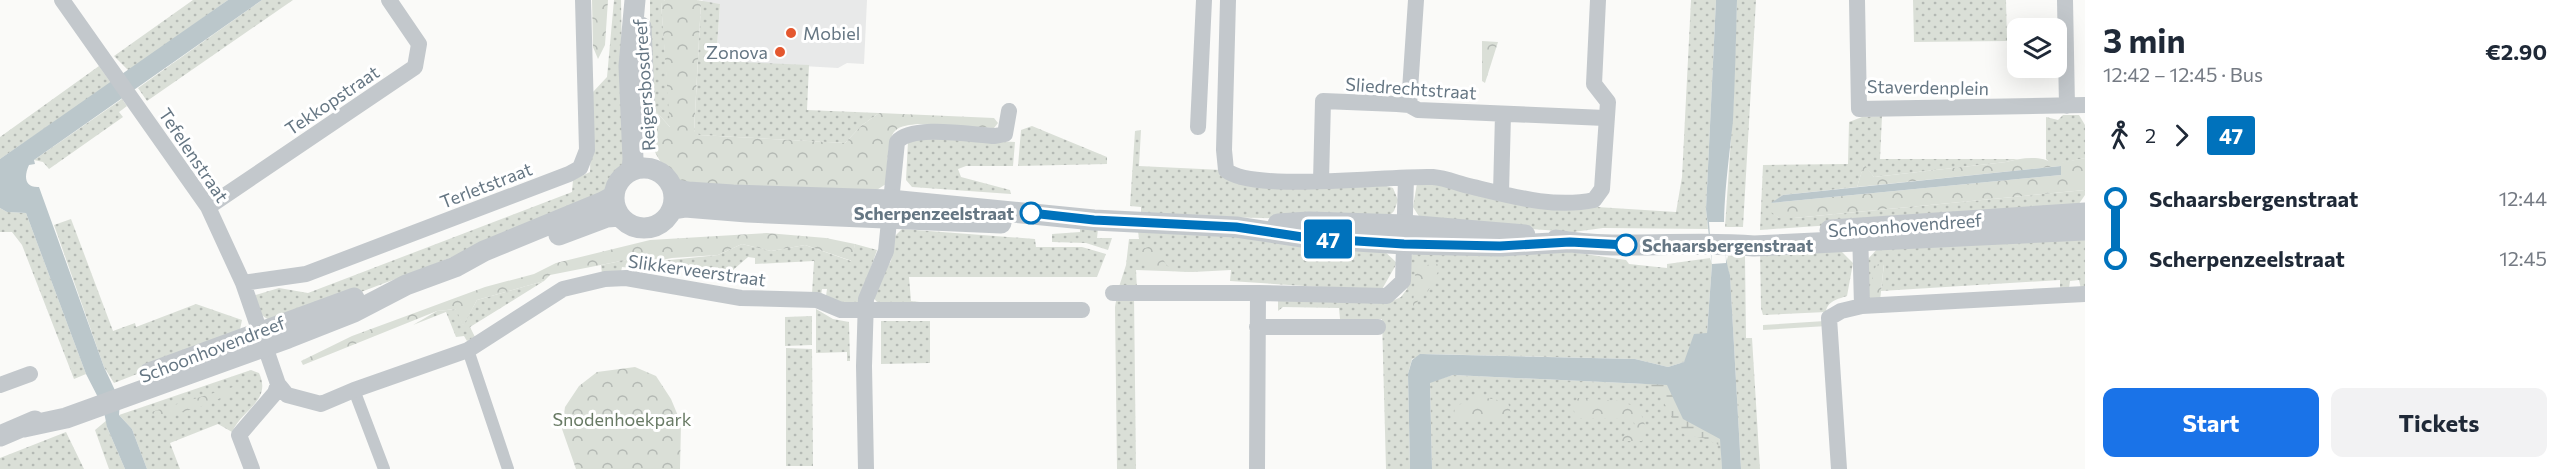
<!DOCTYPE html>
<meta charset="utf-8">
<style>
:root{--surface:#fff;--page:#f2f2f3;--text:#1f2937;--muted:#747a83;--accent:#1a73e8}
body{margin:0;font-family:Commissioner,sans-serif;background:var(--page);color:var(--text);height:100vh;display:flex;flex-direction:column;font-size:22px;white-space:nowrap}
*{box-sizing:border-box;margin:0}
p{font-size:20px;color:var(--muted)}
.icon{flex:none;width:33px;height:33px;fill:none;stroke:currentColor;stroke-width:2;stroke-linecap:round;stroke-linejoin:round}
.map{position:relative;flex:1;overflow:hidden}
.side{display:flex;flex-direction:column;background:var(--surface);width:480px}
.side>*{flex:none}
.badge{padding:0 12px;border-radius:4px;font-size:21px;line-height:39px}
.controls{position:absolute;left:2007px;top:18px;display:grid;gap:12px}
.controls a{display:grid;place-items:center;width:60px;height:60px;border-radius:12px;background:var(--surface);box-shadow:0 6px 24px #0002;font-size:30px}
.map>.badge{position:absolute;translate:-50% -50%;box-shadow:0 0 0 3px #fff}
.legs{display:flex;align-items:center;gap:9px;height:66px;padding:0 18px;font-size:20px}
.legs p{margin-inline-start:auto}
.headline{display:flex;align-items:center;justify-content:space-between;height:102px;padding:0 18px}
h1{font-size:33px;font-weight:700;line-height:45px}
.cta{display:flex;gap:12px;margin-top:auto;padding:12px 18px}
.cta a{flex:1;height:69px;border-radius:12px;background:var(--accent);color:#fff;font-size:24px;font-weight:700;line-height:69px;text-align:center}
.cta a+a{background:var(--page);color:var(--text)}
ul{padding:0 18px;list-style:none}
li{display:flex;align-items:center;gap:21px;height:60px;font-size:22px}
li i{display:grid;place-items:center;width:9px;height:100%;margin:0 8px;background:currentColor}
li i::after{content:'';width:15px;height:15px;margin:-8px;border:4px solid;border-radius:50%;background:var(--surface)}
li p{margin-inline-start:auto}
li:first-child i{background:linear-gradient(#0000 50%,currentColor 0)}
li:last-child i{background:linear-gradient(currentColor 50%,#0000 0)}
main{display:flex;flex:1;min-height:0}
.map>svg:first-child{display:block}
</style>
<main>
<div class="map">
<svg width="2085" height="469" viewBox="0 0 2085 469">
<defs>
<pattern id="grass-dots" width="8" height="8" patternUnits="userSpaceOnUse" patternTransform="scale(1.5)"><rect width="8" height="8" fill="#dadfd7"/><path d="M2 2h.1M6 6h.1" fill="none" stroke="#b4b9b4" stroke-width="1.8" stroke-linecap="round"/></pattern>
<pattern id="forest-crowns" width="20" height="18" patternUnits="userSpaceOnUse" patternTransform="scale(1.5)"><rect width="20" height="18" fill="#dadfd7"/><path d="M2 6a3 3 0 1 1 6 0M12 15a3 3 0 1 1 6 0" fill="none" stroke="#b4b9b4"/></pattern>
<pattern id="wetland-marsh" width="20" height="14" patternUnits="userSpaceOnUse" patternTransform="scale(1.5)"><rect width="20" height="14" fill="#dadfd7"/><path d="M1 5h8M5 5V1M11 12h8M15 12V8" fill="none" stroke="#b4b9b4"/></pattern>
</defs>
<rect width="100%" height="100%" fill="#fafaf8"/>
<path fill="#e8e9e9" d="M703,0H867L864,64L847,63L838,68L716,61L720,4L701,2Z"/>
<path fill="url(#grass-dots)" d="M193,0H228L129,71L114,56Z
M262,0H293L147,101L138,88Z
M614,0H621L622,59L630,162L600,197L425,268L275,324L257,312L252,296L279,288L308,293L572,192L573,180L590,172L592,93L607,77Z
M650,0H665L661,3L671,128L650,105Z
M697,0L720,4L716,61L809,65L807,110L879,113L862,125L845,143L699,135L694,133L701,3Z
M1691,0H1716L1706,209L1708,229L1603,228L1573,232L1422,221L1413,207L1417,183L1436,184L1565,205L1676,212L1682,177Z
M1737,0H1756L1743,227H1725L1733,109Z
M1913,0H2006L2007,41L1914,42Z
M99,66L111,83L0,159V137Z
M122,99L127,106L119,112L123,117L49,169L43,162L34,160Z
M2063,115H2079L2085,125V158L2053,165L2046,159V117L2058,120Z
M1882,116L1880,159H2018L2006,162L1874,177L1864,165L1857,187L1783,195L1772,203L1771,211L1779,218H1794L2085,190V195L2076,208L1760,230L1763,165L1848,164L1849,122L1862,117Z
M1032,126L1107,157V164L1018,166L1021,130Z
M1141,130L1139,166L1222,170L1380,184L1393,188L1398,200L1394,211L1384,221L1141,215V207L1130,206L1135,131Z
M919,137L1015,142L1013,166H966L958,169L961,177L1010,190L1011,194L912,187L906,180L908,141Z
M0,208L7,212L26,213L86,374L74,379L22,245L12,232H0Z
M71,219L113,331L135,323L136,327L196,304L242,320L239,334L114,383L104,367L54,225Z
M902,229L1035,239L1036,247H1082L1106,254L1097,277H909L911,301L920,302V304L877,302L872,296L874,287L891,261L894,237Z
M1080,229H1098L1097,238H1112L1108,250L1086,243L1052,242V234L1080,232Z
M1138,231L1198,233L1380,247L1397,263L1381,291L1230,281L1231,270L1193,272L1136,270L1137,290H1118L1126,265L1129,239H1139Z
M2085,233V289H2081L2079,280L2070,281L2069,288L2060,289V280L1881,291L1884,264L1868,294L1867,260L1880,246Z
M742,244L771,251L805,245L851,261L855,244L877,250L859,302L847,306L826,296L827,289H822L821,296L812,294L814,261L755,264V258L748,257L725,277L635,262L633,275H630L631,268L622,267L621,272L602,274L601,265L631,259L651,262L718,255Z
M1838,248L1853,263L1847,296C1838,299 1827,301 1826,312L1763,315L1761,308L1760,249Z
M1419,249L1564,251L1626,260L1629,264L1667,268V264L1710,258L1712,264L1707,333L1684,362L1668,367L1635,359L1427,354L1412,359L1408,374L1410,469H1386L1382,319H1340L1339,308L1283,307L1278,311V298L1390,302L1401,297L1407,289L1406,260Z
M1728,256H1745L1746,338H1752L1760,469H1741L1730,276L1726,263Z
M544,281L470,327L475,337L467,341L464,336L456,337L446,312L413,325L437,311L457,309L463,325L477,300Z
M1117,295H1134L1136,469H1117L1115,307Z
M816,309L833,319L849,322L850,361H847V352L816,353Z
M812,316V345L785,346V317Z
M881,321H930V363L881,364Z
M786,348L812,349L813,466H786Z
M251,370L259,373C272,401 243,408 232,432L218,424L170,443L180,469H147L132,429L119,415Z
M1453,375L1667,385L1693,424L1721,439L1722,469H1432L1430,382Z
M107,420V427L125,469H109L95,430Z
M66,432L84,469H0V458Z"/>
<path fill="url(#forest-crowns)" d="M592,0H608L605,45L598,59L593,47Z
M665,0H697L701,2L694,132L699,135L845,143L862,125L879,113L994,118L998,123L994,128L918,124C911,125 900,125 895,131C887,138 887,172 886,184L872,193L680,183C649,154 651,145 650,105L670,127L661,2Z
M1482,41L1498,42L1485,83L1482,81Z
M2085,158V190L1794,218H1779L1770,211L1771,203L2061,175L2060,166L1857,187L1864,164L1874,177L2006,162C2021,158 2041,155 2054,164Z
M767,233L826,238L855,244L852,261L805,245L771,251L742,244L718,255L672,258L651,262L631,259L550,275L544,281L477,300L463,326L456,309L437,311L303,365L301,361L352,336L485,287L534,274L556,263L650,240Z
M1155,245L1167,266L1193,272L1156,270L1132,252Z
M1416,262L1426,265L1442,264L1428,291L1413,306Z
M1884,263L1880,301L1872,302L1868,294L1876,265Z
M635,367L656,376L671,399L681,423L680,469H576L562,429L565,407L579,386L597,372Z
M243,384C217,403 181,418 148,413Z
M1476,396L1508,402L1511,414L1499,420L1453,422L1455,407Z
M1578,398L1620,401L1639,408L1646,428L1642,441H1618L1635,426L1633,419L1578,418L1571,406Z"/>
<path fill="url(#wetland-marsh)" d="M1641,382L1682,386L1718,422L1721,446L1703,438L1685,435L1676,426L1658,391Z"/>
<path fill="#dadfd7" d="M1825,321L1827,326L1763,330V325Z"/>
<path fill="#bbc7cb" d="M228,0H262L34,160L35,164L29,165C24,176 24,188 39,187L104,367L120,401L119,415L132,429L147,469H125L107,427L103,407L86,374L26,213L7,212L0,208V159Z
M1716,0H1737C1736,40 1735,80 1733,120C1729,163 1717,235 1730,275L1741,469H1722L1720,439L1683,419L1667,385L1453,375L1430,383L1432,469H1410L1408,374L1412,360L1420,354L1635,359L1668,367L1684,362L1694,334L1707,333L1712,264L1706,209Z
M2061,166V175L1771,203L1783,195Z"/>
<path fill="#fafaf8" d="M1709,222H1725L1726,263L1712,264Z"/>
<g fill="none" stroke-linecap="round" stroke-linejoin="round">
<path stroke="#c3c8cc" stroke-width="12" d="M468,350L508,469
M354,390L384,469"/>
<path stroke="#c3c8cc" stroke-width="16" d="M62,0L208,207L243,283L278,384L287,395L321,404L354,390L468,350L563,289L605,279L626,278L741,298L817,300L841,310H1082
M1228,0L1224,150L1226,170C1252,193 1392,175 1433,177C1445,178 1457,183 1469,186C1508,195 1553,209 1594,200L1602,189L1608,102L1594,84L1598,0
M1857,0L1859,109L2085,105
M2065,0L2067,106
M1409,105L1416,0
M1198,127L1204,0
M1321,181L1323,101L1397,104L1409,105L1418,110L1605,118
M1501,193L1503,114
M208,207L415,67L419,44L389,0
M1860,229L1862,306
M243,283L306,274L569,174L580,168L587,150L583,0
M1113,293H1258
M1257,327H1378
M0,385L30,374
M252,469L239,435L275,393L278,384
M866,469L864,366L866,299L886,251L897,142C912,124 972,135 995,136L1005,134L1009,111
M1257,469L1258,293L1387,296L1403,281L1406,178
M1839,469L1829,318L1841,311L1862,306L2085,294"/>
<path stroke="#c3c8cc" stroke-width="21" d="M641,27L645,118
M614 198a30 30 0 1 1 60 0a30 30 0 1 1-60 0Z
M632,170L633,159L629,66L635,0
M673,189L688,192L733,195L890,200L1094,220L1236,227L1309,238L1404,244L1500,246L1570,242
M672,209L685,207L747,212L1001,223
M1278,224L1309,222L1405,225L1525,235
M1830,230L2085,213
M559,235L607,217L620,216
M1556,240C1622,251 1688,240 1754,246L2085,230
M149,373L354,298
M24,427L66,418L288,338L354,312L406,285L455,267L484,251L603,202L614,196
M0,436L35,421"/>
</g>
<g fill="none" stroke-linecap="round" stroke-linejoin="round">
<g stroke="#fff" stroke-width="14">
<path id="line-1" d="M1031,213L1094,220L1236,227L1309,238L1404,244L1500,246L1570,242L1626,245"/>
</g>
<use href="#line-1" stroke="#0072bc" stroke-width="9"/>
</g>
<g fill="#e4572e" stroke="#fff" stroke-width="2">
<circle cx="791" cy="33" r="6"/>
<circle cx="780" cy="52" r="6"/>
</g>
<g fill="#fff" stroke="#0072bc" stroke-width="3">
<circle cx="1031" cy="213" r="10"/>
<circle cx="1626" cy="245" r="10"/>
</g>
<g text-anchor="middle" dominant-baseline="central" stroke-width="6" stroke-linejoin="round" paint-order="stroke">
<g font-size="18" fill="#657683" stroke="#fff" text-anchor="start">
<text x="803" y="33">Mobiel</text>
<text x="768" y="52" text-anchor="end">Zonova</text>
</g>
<g font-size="18" fill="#657683" stroke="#fff">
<text transform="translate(644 85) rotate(-94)">Reigersbosdreef</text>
<text transform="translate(1928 87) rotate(1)">Staverdenplein</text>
<text transform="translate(1411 88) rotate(4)">Sliedrechtstraat</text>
<text transform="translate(332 100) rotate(-34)">Tekkopstraat</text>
<text transform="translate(194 155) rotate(56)">Tefelenstraat</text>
<text transform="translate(486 185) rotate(-21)">Terletstraat</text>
<text transform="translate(1905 225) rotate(-4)">Schoonhovendreef</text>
<text transform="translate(697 270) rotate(8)">Slikkerveerstraat</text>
<text transform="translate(212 349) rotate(-21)">Schoonhovendreef</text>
</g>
<g font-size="18" font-weight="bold" fill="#657683" stroke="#fff" text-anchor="end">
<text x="1014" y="213">Scherpenzeelstraat</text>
<text x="1642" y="245" text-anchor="start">Schaarsbergenstraat</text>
</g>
<g font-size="18" fill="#687a64" stroke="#fff">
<text x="622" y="419">Snodenhoekpark</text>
</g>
</g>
</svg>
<div class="controls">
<a><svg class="icon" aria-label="layers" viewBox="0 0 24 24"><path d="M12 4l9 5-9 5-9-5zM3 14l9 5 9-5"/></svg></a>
</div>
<b class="badge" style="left:1328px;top:239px;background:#0072bc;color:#fff">47</b>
</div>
<section class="side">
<div class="headline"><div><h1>3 min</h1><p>12:42 – 12:45 · Bus</p></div><b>€2.90</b></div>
<div class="legs"><svg class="icon" aria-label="walk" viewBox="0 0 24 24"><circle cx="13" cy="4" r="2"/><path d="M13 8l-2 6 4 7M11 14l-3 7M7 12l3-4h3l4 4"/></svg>2<svg class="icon" aria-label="forward" viewBox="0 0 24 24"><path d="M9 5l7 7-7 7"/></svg><b class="badge" style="background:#0072bc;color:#fff">47</b></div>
<ul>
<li><i style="color:#0072bc"></i><b>Schaarsbergenstraat</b><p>12:44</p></li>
<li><i style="color:#0072bc"></i><b>Scherpenzeelstraat</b><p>12:45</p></li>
</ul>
<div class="cta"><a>Start</a><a>Tickets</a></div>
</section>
</main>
